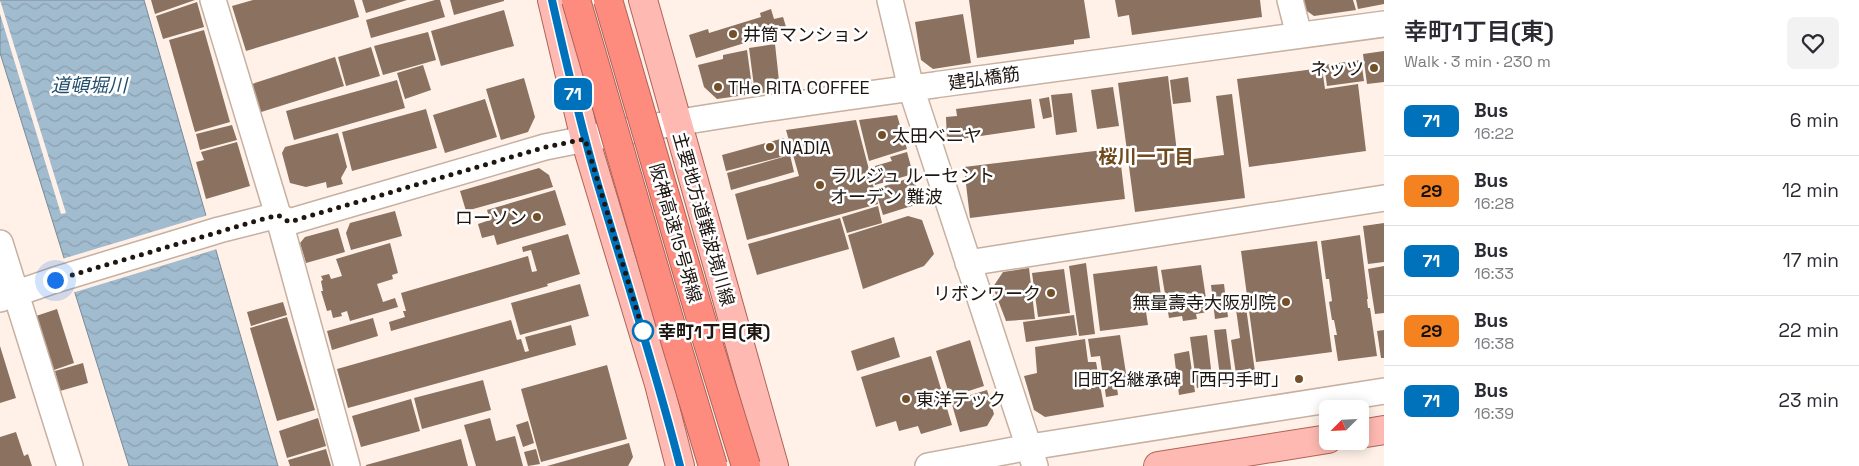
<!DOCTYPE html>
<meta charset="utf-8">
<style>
:root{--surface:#fff;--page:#f2f2f3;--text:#2b2b33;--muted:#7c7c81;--line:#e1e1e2}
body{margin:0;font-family:"Space Grotesk","Noto Sans JP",sans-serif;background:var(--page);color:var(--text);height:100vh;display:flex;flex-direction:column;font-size:19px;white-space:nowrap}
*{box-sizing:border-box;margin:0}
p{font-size:16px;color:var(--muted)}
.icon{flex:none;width:28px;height:28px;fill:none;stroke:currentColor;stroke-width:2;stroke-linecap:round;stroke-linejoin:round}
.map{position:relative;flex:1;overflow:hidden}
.details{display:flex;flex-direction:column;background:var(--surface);width:475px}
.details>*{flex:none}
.badge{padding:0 10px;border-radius:8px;font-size:18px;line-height:32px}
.needle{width:32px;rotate:246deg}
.fabs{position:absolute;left:1319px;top:400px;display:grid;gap:10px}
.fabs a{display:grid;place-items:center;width:50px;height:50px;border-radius:8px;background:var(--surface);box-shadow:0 2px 12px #0003;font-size:25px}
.you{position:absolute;width:25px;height:25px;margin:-12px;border:4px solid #fff;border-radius:50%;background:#1a73e8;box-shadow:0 0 0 8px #1a73e833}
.map>.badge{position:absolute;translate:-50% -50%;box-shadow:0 0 0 2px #fff}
.round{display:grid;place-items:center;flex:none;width:52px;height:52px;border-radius:8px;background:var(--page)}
.overview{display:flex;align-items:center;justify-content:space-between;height:85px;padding:0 20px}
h1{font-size:24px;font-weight:600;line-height:38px}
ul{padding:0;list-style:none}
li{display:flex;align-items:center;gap:15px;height:70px;padding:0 20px;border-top:1px solid var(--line)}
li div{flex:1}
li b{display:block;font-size:19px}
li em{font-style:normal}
li .badge{min-width:55px;font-weight:700;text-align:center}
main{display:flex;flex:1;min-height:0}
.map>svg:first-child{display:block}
</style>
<main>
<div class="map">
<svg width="1384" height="466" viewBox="0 0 1384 466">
<defs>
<pattern id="water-waves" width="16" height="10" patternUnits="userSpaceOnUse" patternTransform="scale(1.25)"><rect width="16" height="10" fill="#a1bbcf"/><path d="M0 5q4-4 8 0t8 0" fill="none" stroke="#8aa0b1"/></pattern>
</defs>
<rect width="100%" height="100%" fill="#fff1e7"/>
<path fill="url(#water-waves)" stroke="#7a8a96" d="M0,0H144L278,466H129L0,53Z"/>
<path fill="#fff1e7" d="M0,0L66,213L61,214L0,14Z
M208,215L217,249L72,293L62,259Z"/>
<path fill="#8a7160" d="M151,0H195L155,14Z
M253,0H354L359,17L246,51L232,6Z
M362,0H407L366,13Z
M435,0H440L445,17L371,38L366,20Z
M450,0H504V1L454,15Z
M969,0H1084L1090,38L1074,40V44L977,58Z
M1115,0H1260L1262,17L1132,35L1129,15L1118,17Z
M1302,0H1353L1356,10L1314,16L1304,9Z
M1356,0H1384V4L1358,9Z
M197,2L204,27L163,39L156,16Z
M771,9L774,19L783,17L787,30L696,58L689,35L708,29L709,33L761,17L760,13Z
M504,10L514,46L441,66L431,31Z
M963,14L971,63L933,69L921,60L915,22Z
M204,30L230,122L195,132L169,40Z
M428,32L436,60L383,75L374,46Z
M775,44L780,90L755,94L749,48Z
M371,47L380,76L346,86L338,57Z
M747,50L753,94L717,99L704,87L698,65L723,59V55Z
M1384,51V82L1367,84L1363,54Z
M335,57L344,86L258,113L249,85Z
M1361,60L1364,81L1327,86L1324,65Z
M423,65L431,90L405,99L397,73Z
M1322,68L1325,89L1358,84L1366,151L1249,167L1237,79Z
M1168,76L1178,161L1224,155L1216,96L1232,94L1245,198L1135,212L1118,83Z
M1188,77L1191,102L1173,104L1170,80Z
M524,78L535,117L528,132L501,140L486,89Z
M397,80L405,108L294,140L286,111Z
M1113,87L1119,126L1097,129L1091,90Z
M1072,93L1077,132L1056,135L1051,95Z
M1049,97L1052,117L1043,119L1039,99Z
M485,99L497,137L445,153L433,115Z
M1031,99L1035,128L947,141L946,117L957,116L956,109Z
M426,109L437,148L352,171L342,132Z
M897,115L907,149L869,161L859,120Z
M856,120L878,204L747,240L735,194L799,176L786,130Z
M232,125L237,140L200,150L196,134Z
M338,133L347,167L341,178L343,184L327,188L326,182L306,187L290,183L282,153L285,147Z
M784,138L789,155L726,171L722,155Z
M237,142L250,186L206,199L196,162L204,160L201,152Z
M1119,148L1125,199L970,218L964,167Z
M907,152L913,174L875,185L872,174L877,172L875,166L892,161L890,157Z
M790,155L794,172L731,190L727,173Z
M539,168L549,175L553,187L466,211L460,191Z
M913,177L921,203L883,215L875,189Z
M555,190L566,225L497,245L494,235L482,238L478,224L490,220L487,210Z
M878,206L882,223L847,233L842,217Z
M395,211L402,236L351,250L346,233L350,223Z
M908,216L922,220L934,254L924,266L863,289L848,235Z
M840,218L849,249L757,275L748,244Z
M1384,223V262L1368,264L1363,226Z
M338,228L345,252L306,263L300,243L305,237Z
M568,234L580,274L547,284L548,286L391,331L389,322L405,317L403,311H406L401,293L528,256L532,272L537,271L531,250L523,252L522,247Z
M1360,235L1368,299H1367L1368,308H1370L1377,356L1338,361L1334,335H1337L1334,320H1332L1329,302L1332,301L1329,279H1326L1321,241Z
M1317,241L1332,352L1256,362L1241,251Z
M390,243L398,273L392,275L393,279L377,284L383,302L395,298L398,307L350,321L347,311L341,313L342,316L333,318L331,310L327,311L321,291H323L321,281L323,280L321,276L329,274L331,279L342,276L336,259Z
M1086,263L1095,334L1079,336L1069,266Z
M1201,265L1208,312L1196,314L1197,319L1183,321L1182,316L1169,318L1161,270Z
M1157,266L1162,303L1145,305L1148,325L1100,331L1093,274Z
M1384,266V313L1375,314L1368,269Z
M1029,268L1035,319L1006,321L993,287L1003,272Z
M1064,269L1070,313L1038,317L1032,273Z
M580,284L589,316L520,335L511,303Z
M1224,284L1228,317L1215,319L1211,285Z
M1245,300L1256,379L1237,381L1231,340L1240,338L1235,302Z
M283,302L287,315L251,326L247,312Z
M57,309L74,363L54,370L36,316Z
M1074,315L1077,335L1026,342L1023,322Z
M287,317L315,410L277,421L250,328Z
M373,318L378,336L332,350L327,331Z
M511,320L517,340L521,339L525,352L529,351L525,337L571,325L576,345L348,408L337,369Z
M1226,329L1233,383L1221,384L1214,330Z
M1384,330V358H1381L1377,331Z
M1120,335L1128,386L1117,388L1118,395L1106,397L1100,356L1091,357L1088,339Z
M1207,335L1213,386L1197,388L1190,337Z
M894,337L900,357L857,371L851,351Z
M1085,339L1088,362H1096L1104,407L1045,417L1034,410L1024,376L1037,373L1035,347Z
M970,340L984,386L950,397L936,351Z
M0,346L16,398L0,403Z
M1189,351L1195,392L1179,395L1174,354Z
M931,356L952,425L921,434L918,426L899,431L896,421L876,427L861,377Z
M83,363L88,383L60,391L55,371Z
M607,365L627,439L541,462L521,389Z
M483,380L491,410L422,429L414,398Z
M987,390L994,414L987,426L960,432L951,401Z
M411,399L420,431L361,447L352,416Z
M318,418L326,446L287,458L279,431Z
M490,418L496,441L515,436L523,466H476L464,425Z
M528,421L534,443L523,447L516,425Z
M16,432L24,456L28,454L32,466H0V437Z
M461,439L468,466H366V465Z
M629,443L633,457L628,466H547Z
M326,449L331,466H290L288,460Z
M536,449L540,464L528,466L524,452Z"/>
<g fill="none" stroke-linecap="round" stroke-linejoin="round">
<g stroke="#c6b0a1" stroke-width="28">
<path id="minor" d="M213,0L278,215L347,466
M890,0L911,88L1035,466
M1290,0L1299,35
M0,243L70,466
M968,263L1384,198
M0,299L55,280L219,230L278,215L289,222L545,147C676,120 809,102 941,84C1089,64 1236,44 1384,24
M928,466L1030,447L1384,391"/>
</g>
<g stroke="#af6358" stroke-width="30">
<path id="major" d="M552,0L585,139L659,384L680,466
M643,0L774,466
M1360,434L1384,430
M1158,466L1328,439"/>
</g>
<use href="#minor" stroke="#fff" stroke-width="25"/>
<use href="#major" stroke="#febab2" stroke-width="28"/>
<g stroke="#af6358" stroke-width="30" stroke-linecap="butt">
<path id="highway-bridge" d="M576,0L678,350L713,466
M608,0L708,343L746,466"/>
</g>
<use href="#highway-bridge" stroke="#fd8c7f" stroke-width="28"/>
</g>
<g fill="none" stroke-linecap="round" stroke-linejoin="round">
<g stroke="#fff" stroke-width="11">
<path id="line" d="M552,0C566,62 580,124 598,185C626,279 656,371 680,466"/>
</g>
<use href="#line" stroke="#0072bc" stroke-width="8"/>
<path stroke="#1e1611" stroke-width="5" stroke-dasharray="0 9" d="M55,280L263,219L278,215L289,222L546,147L585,139L643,331"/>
</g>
<g fill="#735029" stroke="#fff" stroke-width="2">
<circle cx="733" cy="34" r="5"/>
<circle cx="1374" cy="68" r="5"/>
<circle cx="718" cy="87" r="5"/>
<circle cx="882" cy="135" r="5"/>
<circle cx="770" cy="147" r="5"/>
<circle cx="820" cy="185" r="5"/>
<circle cx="537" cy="217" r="5"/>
<circle cx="1051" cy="293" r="5"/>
<circle cx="1286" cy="302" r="5"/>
<circle cx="1299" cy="379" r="5"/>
<circle cx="906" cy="399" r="5"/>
</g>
<circle fill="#fff" stroke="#0072bc" stroke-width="2.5" cx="643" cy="331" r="10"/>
<g text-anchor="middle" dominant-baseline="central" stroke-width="5" stroke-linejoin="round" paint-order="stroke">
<g font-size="18" fill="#1e1611" stroke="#fff" text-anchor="start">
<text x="743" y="34">井筒マンション</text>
<text x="1364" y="68" text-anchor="end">ネッツ</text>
<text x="728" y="87">THe RITA COFFEE</text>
<text x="892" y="135">太田ベニヤ</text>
<text x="780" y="147">NADIA</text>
<text x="830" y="175">ラルジュ ルーセント<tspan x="830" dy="21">オーデン 難波</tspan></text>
<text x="527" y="217" text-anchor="end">ローソン</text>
<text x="1041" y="293" text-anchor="end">リボンワーク</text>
<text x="1276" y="302" text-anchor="end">無量壽寺大阪別院</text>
<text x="1289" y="379" text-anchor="end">旧町名継承碑「西円手町」</text>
<text x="916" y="399">東洋テック</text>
</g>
<g font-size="18" fill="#1e1611" stroke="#fff">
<text transform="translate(984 78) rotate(-8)">建弘橋筋</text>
<text transform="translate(704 219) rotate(74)">主要地方道難波境川線</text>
<text transform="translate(676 233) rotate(74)">阪神高速15号堺線</text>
</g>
<g font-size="18" font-weight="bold" fill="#1e1611" stroke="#fff" text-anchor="start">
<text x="658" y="331">幸町1丁目(東)</text>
</g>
<g font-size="19" font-style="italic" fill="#224f6d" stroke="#fff">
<text x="89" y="85">道頓堀川</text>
</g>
<g font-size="19" font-weight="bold" fill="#704a1c" stroke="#fff">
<text x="1146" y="156">桜川一丁目</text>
</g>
</g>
</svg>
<div class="fabs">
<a><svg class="needle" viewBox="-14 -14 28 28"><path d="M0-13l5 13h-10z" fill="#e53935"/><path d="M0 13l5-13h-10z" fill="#7c7c81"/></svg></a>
</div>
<div class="you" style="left:55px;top:280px"></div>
<b class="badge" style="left:573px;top:94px;background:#0072bc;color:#fff">71</b>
</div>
<section class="details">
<div class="overview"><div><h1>幸町1丁目(東)</h1><p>Walk · 3 min · 230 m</p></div><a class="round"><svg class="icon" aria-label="heart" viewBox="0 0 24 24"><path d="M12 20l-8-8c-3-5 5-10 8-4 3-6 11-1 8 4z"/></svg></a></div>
<ul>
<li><span class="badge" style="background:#0072bc;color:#fff">71</span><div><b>Bus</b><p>16:22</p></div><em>6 min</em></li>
<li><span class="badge" style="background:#f58220;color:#111">29</span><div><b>Bus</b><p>16:28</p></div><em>12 min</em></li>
<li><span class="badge" style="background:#0072bc;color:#fff">71</span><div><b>Bus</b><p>16:33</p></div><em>17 min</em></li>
<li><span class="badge" style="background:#f58220;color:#111">29</span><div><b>Bus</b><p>16:38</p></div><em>22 min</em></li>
<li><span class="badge" style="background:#0072bc;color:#fff">71</span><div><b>Bus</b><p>16:39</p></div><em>23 min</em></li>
</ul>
</section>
</main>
